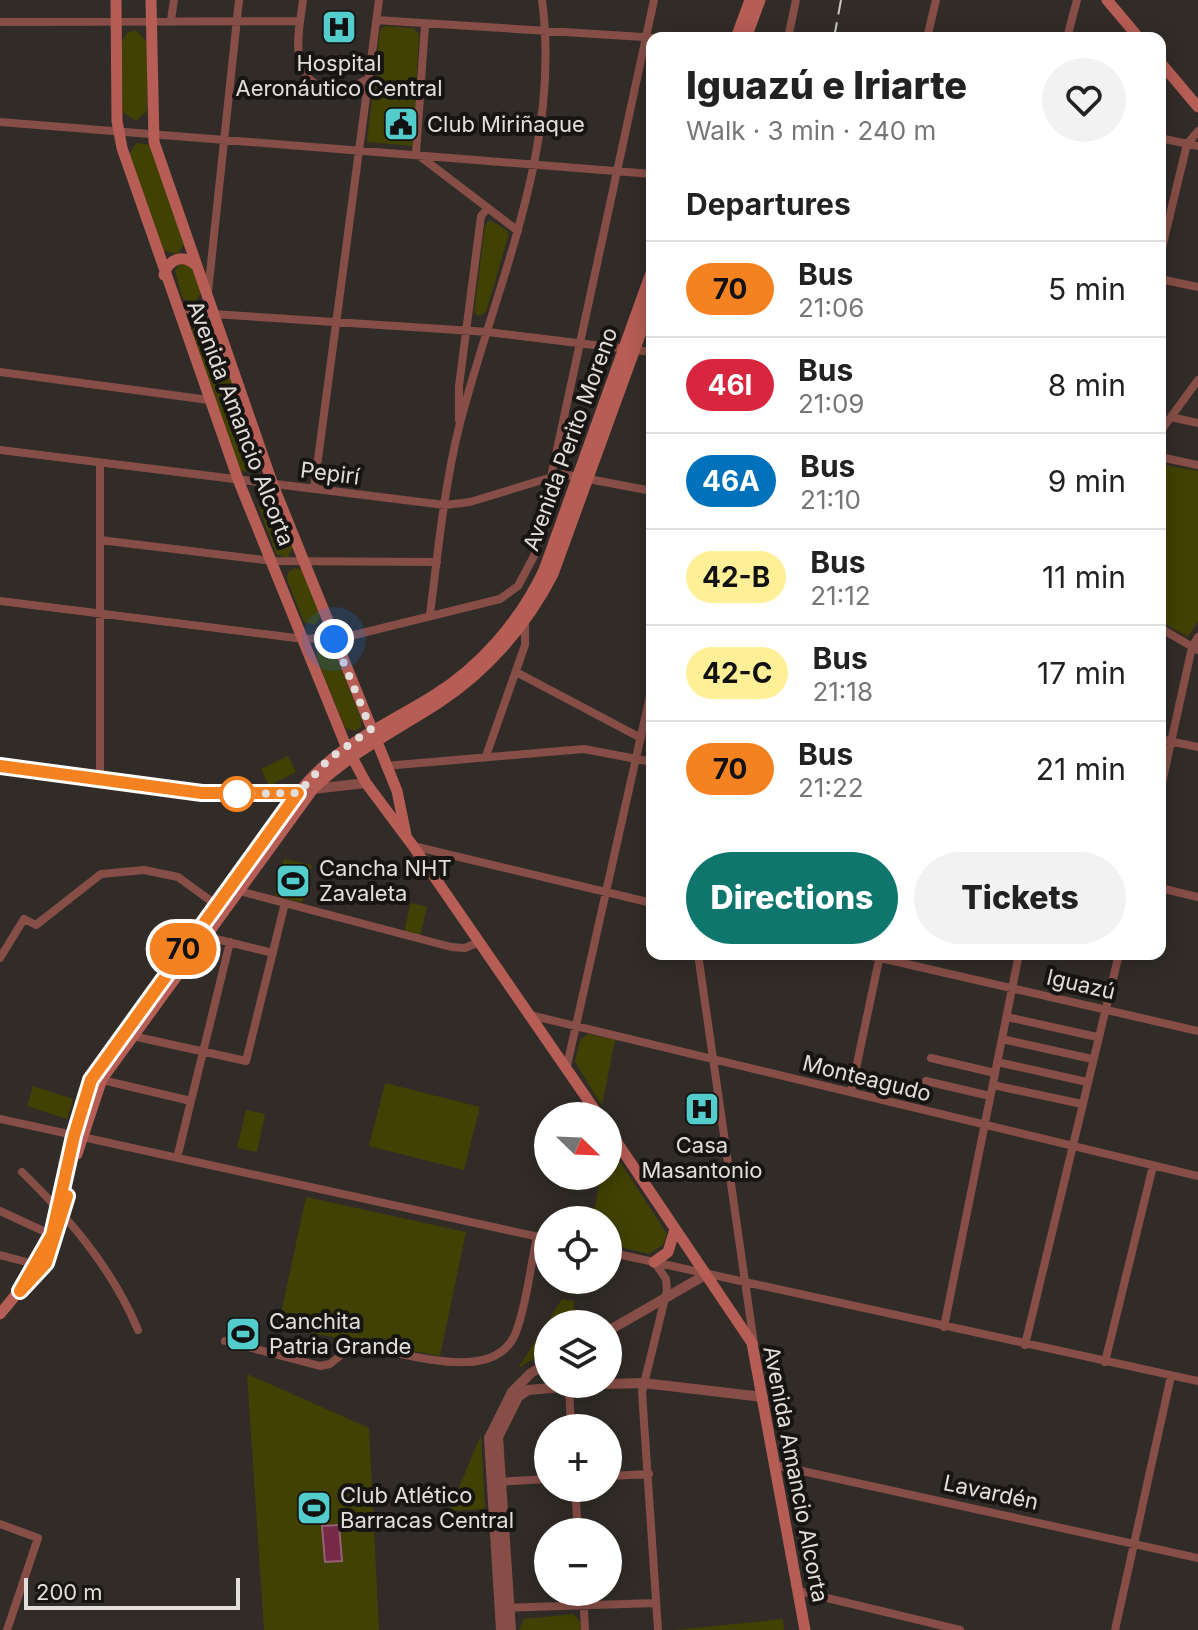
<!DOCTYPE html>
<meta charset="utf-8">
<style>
:root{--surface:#fff;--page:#f2f2f2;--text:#222;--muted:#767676;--line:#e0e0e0;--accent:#0f766e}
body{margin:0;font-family:Inter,sans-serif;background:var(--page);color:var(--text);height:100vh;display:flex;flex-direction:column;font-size:30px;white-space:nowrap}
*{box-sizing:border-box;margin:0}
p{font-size:26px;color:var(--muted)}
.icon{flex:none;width:44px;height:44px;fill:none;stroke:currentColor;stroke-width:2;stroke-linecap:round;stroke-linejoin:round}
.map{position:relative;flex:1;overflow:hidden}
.panel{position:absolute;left:646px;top:32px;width:520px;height:928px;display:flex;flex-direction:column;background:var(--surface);border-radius:16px;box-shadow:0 4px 20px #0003}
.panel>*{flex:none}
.badge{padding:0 16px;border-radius:26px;font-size:28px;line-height:52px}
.needle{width:52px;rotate:113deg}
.buttons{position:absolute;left:534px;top:1102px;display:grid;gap:16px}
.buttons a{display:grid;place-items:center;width:88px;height:88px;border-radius:50%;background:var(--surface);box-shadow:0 4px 20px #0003;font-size:40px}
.scale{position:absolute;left:24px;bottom:20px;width:216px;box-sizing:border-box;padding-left:8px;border:4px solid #e1dedc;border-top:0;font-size:22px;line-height:28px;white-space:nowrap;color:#e1dedc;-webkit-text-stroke:6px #171513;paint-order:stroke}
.you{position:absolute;width:40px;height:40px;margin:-20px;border:6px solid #fff;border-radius:50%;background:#1a73e8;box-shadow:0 0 0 12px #1a73e833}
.map>.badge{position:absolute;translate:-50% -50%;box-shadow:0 0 0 4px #fff}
h2{padding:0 40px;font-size:30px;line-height:72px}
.round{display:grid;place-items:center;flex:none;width:84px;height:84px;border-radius:42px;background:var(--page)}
.head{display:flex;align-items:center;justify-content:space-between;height:136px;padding:0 40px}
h1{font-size:38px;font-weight:800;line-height:60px}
.cta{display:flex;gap:16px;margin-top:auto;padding:16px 40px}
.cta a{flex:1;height:92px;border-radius:48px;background:var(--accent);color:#fff;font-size:32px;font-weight:800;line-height:92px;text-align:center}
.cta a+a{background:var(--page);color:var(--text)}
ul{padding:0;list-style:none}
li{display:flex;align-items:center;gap:24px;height:96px;padding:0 40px;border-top:2px solid var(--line)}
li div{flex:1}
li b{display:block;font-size:30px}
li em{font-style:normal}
li .badge{min-width:88px;font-weight:700;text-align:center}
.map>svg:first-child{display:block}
</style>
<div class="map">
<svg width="1198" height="1630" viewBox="0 0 1198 1630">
<rect width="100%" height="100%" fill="#312c28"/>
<path fill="#404102" d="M386,26L413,28L419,34L413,146L367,142L380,29Z
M136,30L147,42V111L136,121L123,112L121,42L128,32Z
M136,143L151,145L184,245L177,254L162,250L129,154Z
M490,220L508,231V237L486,312L479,316L474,313L485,225Z
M180,264L191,265L201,292L195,303H189L182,297L175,271Z
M203,321L213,325L261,463L254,473L239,470L192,335L193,329Z
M1160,464L1198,471V621L1188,637L1160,621Z
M268,493L273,496L293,547L287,558L276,554L258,505L260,497Z
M294,568L303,570L321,615L315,625L304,622L287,579L288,573Z
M324,647L334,651L361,718V727L356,731L345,728L317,659V652Z
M288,756L296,772L269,786L261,769Z
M284,859L312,865L302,903L275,896Z
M411,903L427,907L420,936L404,932Z
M588,1034L615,1040L602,1106L575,1062L580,1040Z
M385,1083L480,1107L464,1170L369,1146Z
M33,1086L73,1099L67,1119L27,1106Z
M246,1110L265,1114L257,1152L237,1148Z
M608,1143L667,1234L663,1245L649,1254L608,1244V1220H592L601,1176H608Z
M306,1197L466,1232L440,1356L278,1327Z
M562,1299L574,1301L573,1324H548V1351L518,1368Z
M228,1325L261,1330L258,1343L226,1338Z
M247,1374L369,1428L379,1630H264Z
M481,1435L485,1509L449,1511Z
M573,1614L580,1621L581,1630H519L524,1619Z
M783,1619L784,1630H675Z"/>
<path fill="#762a48" stroke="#966074" stroke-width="2" d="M339,1525L342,1561L325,1562L322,1526Z"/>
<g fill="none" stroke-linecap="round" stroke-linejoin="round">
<path stroke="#864e47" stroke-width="8" d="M303,0C301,18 296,38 299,57C306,94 341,95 368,79
M171,20L174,0
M376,20L659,38
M0,22L300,21
M788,38L796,0
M927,38L936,0
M1067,38L1077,0
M0,122L652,174
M1160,138L1198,146
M416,153L425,25
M417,154L518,231
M1160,256L1187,144L1198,131
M1160,279L1198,287
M208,292L239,0
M178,306L197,313L488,332L652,352
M0,372L209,400
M1171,417L1198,423
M459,420V386L481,216L487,209
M1160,432L1198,380
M0,450L445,505L470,502L562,474L652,491
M1160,457L1198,465
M314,489L379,0
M100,540L273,561L437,562
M0,601L304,639L346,637L500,599L518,586L534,556L654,0
M430,614C438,552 444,488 459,427C495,286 562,149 542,0
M1160,628L1198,650
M516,672L641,738
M1160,739L1198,747
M486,756L525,645V620
M0,766L202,793L301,792
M385,766L584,749L652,762
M100,781V465
M1160,792L1192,647L1198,637
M413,846L652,903
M1160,888L1198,897
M236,890L451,947L465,948L479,942
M204,936L273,953
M698,954L754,1344
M863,954L1198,1031
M0,958L24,919L36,925L101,874L144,870L178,877L215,904
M530,1015L1198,1176
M1007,1017L1097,1037
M128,1035L246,1061L285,903
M1002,1039L1092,1059
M931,1058L995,1073
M997,1062L1087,1082
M566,1070L652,687
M98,1079L191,1101
M926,1081L990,1096
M993,1085L1082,1104
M851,1092L880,955
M0,1119L548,1239
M177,1158L230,942
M22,1172C69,1218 112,1268 138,1330
M0,1211L52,1235
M608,1252L1198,1381
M0,1255L38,1265
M655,1263L666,1279L667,1290L642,1392L658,1630
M944,1327L1019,954
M225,1341L320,1366L330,1364L352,1346C396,1347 494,1390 516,1332C527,1303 530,1268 537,1237
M1025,1345L1119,954
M1105,1362L1153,1166
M569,1386L571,1428
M775,1465L1198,1558
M608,1476L649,1474
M497,1482L548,1479
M575,1488L578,1532
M0,1524L38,1538L7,1630
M798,1591L960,1630
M583,1592L585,1630
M504,1608L656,1603
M1115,1630L1171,1376"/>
<path stroke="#864e47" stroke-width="10" d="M313,789L366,783
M608,1331L707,1274
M608,1384L643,1383L763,1397
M501,1630L489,1438L512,1392L531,1373L548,1363
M511,1630L498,1437L518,1397L528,1390L597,1384"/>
<path stroke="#b65d55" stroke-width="11" d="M116,0L117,121L122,148L239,482L346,746L366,783L413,846L599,1116
M151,0L154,142L273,485L397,791L406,835
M1107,0L1139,38
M736,38L750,0
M746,38L760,0
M1160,62L1198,107
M164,275C169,258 183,254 196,265
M608,1129L752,1343L805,1630
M77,1154L102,1079L313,789C351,752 397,730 440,702C488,670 527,625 553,574L652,302
M654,1262L668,1252L675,1229
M0,1314C48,1259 56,1227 70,1156C74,1132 78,1102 91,1080C109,1049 133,1021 153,991C200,925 247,859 297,795C334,746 383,727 433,696C481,666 520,621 544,570L652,270"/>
<path stroke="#cac6c4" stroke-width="2" stroke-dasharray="16 8" stroke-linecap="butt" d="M834,38L841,0"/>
</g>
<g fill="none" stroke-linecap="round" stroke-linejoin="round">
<g stroke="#fff" stroke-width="18">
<path id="line" d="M0,766L202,793H298L91,1080L74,1136L52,1235L20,1291L46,1263L67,1196"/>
</g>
<use href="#line" stroke="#f58220" stroke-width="12"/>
<path stroke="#e1dedc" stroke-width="8" stroke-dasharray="0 14.4" d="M237,794L298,793L329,759L371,729L334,639"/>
</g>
<defs>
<g id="hospital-square" transform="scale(1.8)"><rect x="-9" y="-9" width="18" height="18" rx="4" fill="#52cdcc" stroke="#171513"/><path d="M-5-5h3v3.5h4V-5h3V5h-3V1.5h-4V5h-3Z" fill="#111"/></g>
<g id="civic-square" transform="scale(1.8)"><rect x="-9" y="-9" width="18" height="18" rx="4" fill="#52cdcc" stroke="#171513"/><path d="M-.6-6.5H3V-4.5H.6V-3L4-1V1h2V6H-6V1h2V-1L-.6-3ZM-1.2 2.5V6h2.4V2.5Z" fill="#111"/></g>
<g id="stadium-square" transform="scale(1.8)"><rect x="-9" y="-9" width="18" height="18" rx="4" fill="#52cdcc" stroke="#171513"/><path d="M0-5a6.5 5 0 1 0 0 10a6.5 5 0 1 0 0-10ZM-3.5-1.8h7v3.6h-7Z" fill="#111"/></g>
</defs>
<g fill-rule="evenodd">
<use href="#hospital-square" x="339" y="27"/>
<use href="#civic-square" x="401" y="124"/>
<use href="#stadium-square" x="293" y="881"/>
<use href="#hospital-square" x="702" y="1109"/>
<use href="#stadium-square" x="243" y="1334"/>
<use href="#stadium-square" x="314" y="1508"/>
</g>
<circle fill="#fff" stroke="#f58220" stroke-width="4" cx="237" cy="794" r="16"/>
<g text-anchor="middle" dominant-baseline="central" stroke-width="8" stroke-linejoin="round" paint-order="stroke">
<g font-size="22" fill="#e1dedc" stroke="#171513" text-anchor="start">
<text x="339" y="63" text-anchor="middle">Hospital<tspan x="339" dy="25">Aeronáutico Central</tspan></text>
<text x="427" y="124">Club Miriñaque</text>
<text x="319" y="868">Cancha NHT<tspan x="319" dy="25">Zavaleta</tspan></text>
<text x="702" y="1145" text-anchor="middle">Casa<tspan x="702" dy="25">Masantonio</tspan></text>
<text x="269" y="1321">Canchita<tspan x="269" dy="25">Patria Grande</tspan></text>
<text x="340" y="1495">Club Atlético<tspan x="340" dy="25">Barracas Central</tspan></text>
</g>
<g font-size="22" fill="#e1dedc" stroke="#171513">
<text transform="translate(241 423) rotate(69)">Avenida Amancio Alcorta</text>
<text transform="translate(570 439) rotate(-70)">Avenida Perito Moreno</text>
<text transform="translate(330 473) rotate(7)">Pepirí</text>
<text transform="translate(1081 984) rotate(13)">Iguazú</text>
<text transform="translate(867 1078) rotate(14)">Monteagudo</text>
<text transform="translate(796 1474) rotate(79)">Avenida Amancio Alcorta</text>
<text transform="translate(991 1492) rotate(12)">Lavardén</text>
</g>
</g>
</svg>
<div class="buttons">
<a><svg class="needle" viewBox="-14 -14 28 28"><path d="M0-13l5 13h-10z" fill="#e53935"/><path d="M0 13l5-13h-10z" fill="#767676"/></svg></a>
<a><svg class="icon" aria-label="locate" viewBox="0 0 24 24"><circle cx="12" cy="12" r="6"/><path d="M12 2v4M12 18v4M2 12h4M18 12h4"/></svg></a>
<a><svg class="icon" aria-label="layers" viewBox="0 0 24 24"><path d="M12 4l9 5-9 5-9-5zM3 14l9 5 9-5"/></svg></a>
<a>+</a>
<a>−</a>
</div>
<div class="scale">200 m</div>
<div class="you" style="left:334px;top:639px"></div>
<b class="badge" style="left:183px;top:949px;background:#f58220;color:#111">70</b>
<section class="panel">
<div class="head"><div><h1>Iguazú e Iriarte</h1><p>Walk · 3 min · 240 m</p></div><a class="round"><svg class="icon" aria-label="heart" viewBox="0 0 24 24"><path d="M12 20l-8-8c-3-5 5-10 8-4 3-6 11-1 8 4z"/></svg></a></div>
<h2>Departures</h2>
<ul>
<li><span class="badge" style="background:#f58220;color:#111">70</span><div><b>Bus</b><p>21:06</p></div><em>5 min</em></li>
<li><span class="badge" style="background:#d7263d;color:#fff">46I</span><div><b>Bus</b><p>21:09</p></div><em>8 min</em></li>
<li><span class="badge" style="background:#0072bc;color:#fff">46A</span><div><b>Bus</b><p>21:10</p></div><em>9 min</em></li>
<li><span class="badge" style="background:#fff098;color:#111">42-B</span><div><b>Bus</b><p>21:12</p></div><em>11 min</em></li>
<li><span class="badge" style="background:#fff098;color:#111">42-C</span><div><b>Bus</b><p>21:18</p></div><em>17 min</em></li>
<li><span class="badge" style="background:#f58220;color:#111">70</span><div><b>Bus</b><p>21:22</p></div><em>21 min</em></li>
</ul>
<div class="cta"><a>Directions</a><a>Tickets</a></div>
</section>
</div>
